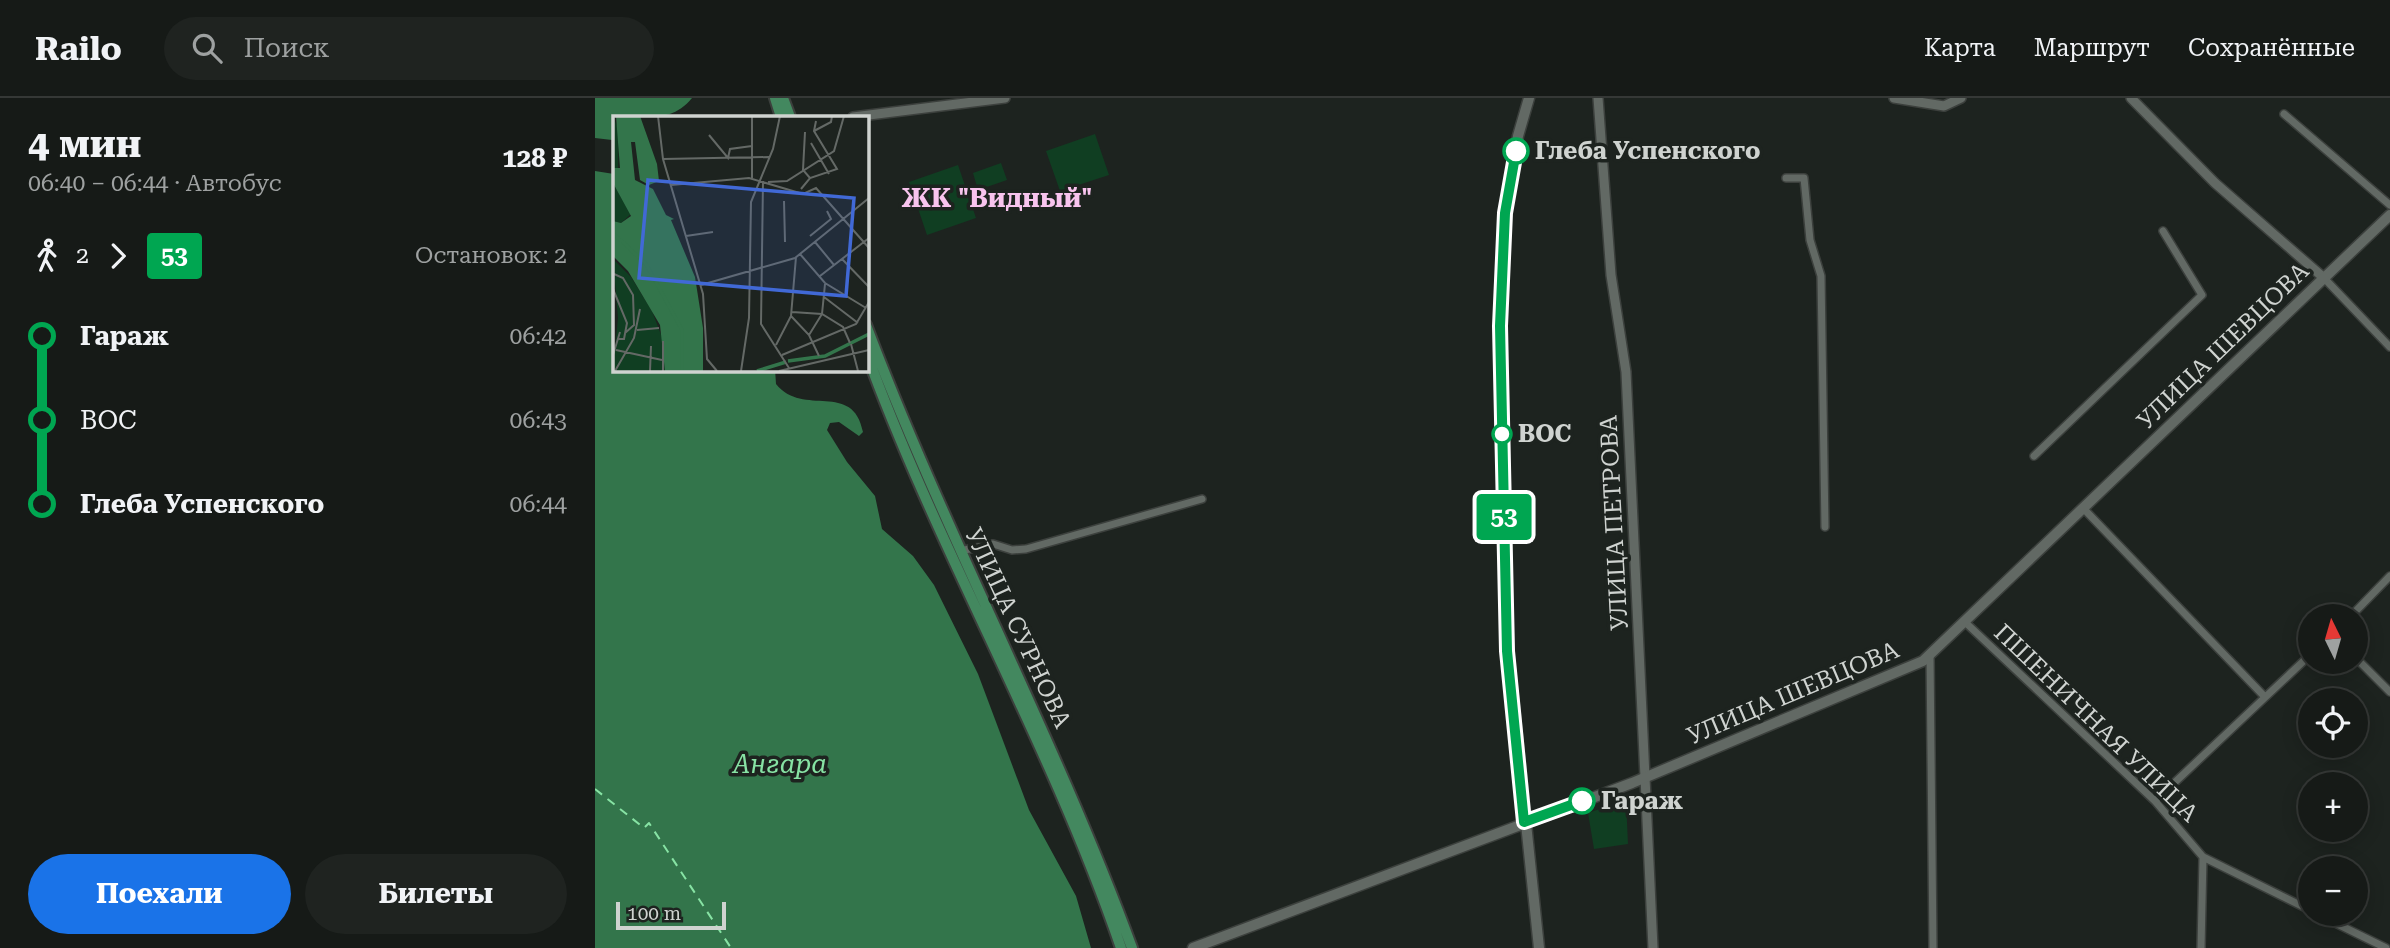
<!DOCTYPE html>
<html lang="ru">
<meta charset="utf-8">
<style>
:root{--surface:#161a17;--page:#1f2320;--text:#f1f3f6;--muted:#9ea1a1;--line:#353836;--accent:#1a73e8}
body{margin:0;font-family:"Roboto Serif",serif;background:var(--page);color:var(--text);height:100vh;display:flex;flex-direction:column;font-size:26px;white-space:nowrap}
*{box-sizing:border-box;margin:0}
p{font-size:23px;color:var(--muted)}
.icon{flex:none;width:38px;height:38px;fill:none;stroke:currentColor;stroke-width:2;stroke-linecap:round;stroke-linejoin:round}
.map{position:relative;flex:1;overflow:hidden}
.details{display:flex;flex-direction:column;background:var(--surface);width:595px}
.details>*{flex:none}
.badge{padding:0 14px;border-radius:5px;font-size:24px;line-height:46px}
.needle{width:46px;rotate:355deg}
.fabs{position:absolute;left:1703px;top:506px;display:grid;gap:14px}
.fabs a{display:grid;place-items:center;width:70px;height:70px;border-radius:50%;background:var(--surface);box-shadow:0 4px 18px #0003,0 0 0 2px var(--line);font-size:35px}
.scale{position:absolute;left:21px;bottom:18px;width:110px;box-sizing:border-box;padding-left:7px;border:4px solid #cfd3d0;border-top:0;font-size:19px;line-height:24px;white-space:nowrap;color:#cfd3d0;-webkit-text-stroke:5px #1d231f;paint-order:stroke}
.map>.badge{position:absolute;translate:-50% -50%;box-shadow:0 0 0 4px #fff}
.legs{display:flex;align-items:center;gap:10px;height:77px;padding:0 28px;font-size:23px}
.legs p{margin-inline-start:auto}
.head{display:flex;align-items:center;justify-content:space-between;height:119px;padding:0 28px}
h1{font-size:38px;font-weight:700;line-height:52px}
.primary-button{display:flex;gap:14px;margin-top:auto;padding:14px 28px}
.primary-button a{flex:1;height:80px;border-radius:42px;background:var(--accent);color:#fff;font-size:28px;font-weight:700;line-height:80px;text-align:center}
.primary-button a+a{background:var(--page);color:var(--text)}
ul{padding:0 28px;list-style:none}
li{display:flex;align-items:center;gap:24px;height:84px;font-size:26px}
li i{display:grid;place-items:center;width:10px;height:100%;margin:0 9px;background:currentColor}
li i::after{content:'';width:18px;height:18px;margin:-9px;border:5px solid;border-radius:50%;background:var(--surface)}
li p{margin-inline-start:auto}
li:first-child i{background:linear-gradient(#0000 50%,currentColor 0)}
li:last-child i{background:linear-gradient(currentColor 50%,#0000 0)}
header{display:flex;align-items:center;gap:42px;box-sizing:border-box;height:98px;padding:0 35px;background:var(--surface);border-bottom:2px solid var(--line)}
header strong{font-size:33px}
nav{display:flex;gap:38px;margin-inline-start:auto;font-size:24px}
.search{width:490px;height:63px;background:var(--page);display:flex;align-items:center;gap:18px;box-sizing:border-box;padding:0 24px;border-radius:38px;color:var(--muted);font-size:26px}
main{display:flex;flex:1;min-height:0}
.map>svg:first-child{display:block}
</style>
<header>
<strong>Railo</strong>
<div class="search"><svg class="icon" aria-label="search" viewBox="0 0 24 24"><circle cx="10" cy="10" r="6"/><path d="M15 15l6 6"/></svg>Поиск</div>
<nav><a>Карта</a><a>Маршрут</a><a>Сохранённые</a></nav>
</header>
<main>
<section class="details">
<div class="head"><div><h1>4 мин</h1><p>06:40 – 06:44 · Автобус</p></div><b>128 ₽</b></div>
<div class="legs"><svg class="icon" aria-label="walk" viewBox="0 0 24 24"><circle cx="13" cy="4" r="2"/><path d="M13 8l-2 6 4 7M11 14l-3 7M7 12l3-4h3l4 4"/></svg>2<svg class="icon" aria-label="forward" viewBox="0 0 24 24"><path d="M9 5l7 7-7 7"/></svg><b class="badge" style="background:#00a651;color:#fff">53</b><p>Остановок: 2</p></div>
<ul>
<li><i style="color:#00a651"></i><b>Гараж</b><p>06:42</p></li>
<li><i style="color:#00a651"></i><span>ВОС</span><p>06:43</p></li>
<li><i style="color:#00a651"></i><b>Глеба Успенского</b><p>06:44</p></li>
</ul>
<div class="primary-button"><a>Поехали</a><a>Билеты</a></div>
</section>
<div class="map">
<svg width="1795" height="850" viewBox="0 0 1795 850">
<rect width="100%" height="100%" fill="#1d231f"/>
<path fill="#103e22" d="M500,36L514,77L465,93L451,53Z
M406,65L412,82L383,92L378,75Z
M363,67L381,120L332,137L314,84Z
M1031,702L1033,746L999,751L993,715Z"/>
<path fill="#33754b" d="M0,0H97C77,25 49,19 19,19V41L17,42L0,40Z
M0,73L19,76V271H180L181,286C208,320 258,282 268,334L264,338L244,324L235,325L232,332L252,364L280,398L287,431L318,458L339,487L383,576L434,712L481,798L496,850H0Z"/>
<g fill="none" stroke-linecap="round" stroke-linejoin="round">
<path stroke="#87e3a4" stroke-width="2" stroke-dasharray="9 7" stroke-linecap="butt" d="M0,691L49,730L54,725L136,850"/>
<g stroke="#3c403d" stroke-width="10">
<path id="minor" d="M1689,16L1795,107
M1191,80H1209L1215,142L1226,178L1230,429
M1729,180L1795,249
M1439,358L1607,197L1568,133
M1488,410L1669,598
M365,453L398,446L417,452L431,451L607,401
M1756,518L1795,478
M1371,525L1560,703L1608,759L1715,812
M1335,556L1338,850
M1760,559L1795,594
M1560,703L1715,557
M1722,816L1791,850
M1606,850L1608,759"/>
</g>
<g stroke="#3c403d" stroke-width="12">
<path id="tertiary" d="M1003,0L1016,177L1031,274L1058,850
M1299,0L1349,8L1366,0
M1536,0L1620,85L1729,180
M258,19L410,0"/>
</g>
<g stroke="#3c403d" stroke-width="13">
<path id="secondary" d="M934,0L923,38L910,115L905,228L913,553L944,850
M598,850L1037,685L1328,563L1795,117"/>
</g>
<g stroke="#3c403d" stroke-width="14">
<path id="primary" d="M180,0L186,19
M188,0L195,19
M271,227C351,439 459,638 537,850
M271,254C345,457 456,645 526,850"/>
</g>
<use href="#minor" stroke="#626964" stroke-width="7"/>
<use href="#tertiary" stroke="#626964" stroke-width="9"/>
<use href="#secondary" stroke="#626964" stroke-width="10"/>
<use href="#primary" stroke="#43885f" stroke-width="10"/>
</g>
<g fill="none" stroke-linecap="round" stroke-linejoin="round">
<g stroke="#fff" stroke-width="16">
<path id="line-1" d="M921,53L910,115L905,228L912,553L929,724L987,703"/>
</g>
<use href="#line-1" stroke="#00a651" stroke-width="10"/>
</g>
<g fill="#fff" stroke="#00a651" stroke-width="3.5">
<circle cx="921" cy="53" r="12"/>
<circle cx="907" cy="336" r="9"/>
<circle cx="987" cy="703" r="12"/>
</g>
<g text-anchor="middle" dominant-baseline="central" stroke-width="7" stroke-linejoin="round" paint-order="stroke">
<g font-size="24" font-weight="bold" fill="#cfd3d0" stroke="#1d231f" text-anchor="start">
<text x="940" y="53">Глеба Успенского</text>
<text x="923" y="336">ВОС</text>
<text x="1006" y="703">Гараж</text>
</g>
<g font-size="24" fill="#cfd3d0" stroke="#1d231f">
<text transform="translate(1628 248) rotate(-44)">УЛИЦА ШЕВЦОВА</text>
<text transform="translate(1019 425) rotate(-93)">УЛИЦА ПЕТРОВА</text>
<text transform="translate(423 530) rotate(65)">УЛИЦА СУРНОВА</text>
<text transform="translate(1198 595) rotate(-23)">УЛИЦА ШЕВЦОВА</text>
<text transform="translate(1501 625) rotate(44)">ПШЕНИЧНАЯ УЛИЦА</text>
</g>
<g font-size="26" font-weight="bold" fill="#f8c4ee" stroke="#1d231f">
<text x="402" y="100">ЖК "Видный"</text>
</g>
<g font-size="26" font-style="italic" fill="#87e3a4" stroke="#1d231f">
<text x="185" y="666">Ангара</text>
</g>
</g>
<g transform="translate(18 18)">
<rect width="256" height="256" fill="#1d231f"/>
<path d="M0,0L6,15L5,54L0,52ZM0,67L18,98L8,107L0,105ZM0,143L18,161L39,195L50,224L52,255H0L5,202Z" fill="#103e22"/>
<path d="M3,0H27L44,48L46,65L36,69L27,64L22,26H18L22,64L40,73L53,99L61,103L58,104L82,161L90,212V255H52L47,209L15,155L0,140V105L8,107L18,100L0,67V52H7Z" fill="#33754b"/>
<path fill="none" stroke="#33754b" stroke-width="3.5" d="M0,117L33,148L69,214V255M175,245L212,240L256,218M144,255L173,246"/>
<path fill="none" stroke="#646966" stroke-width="2" d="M45,0L50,43L90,178L94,243L104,255M139,0V62M201,15L218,6L219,0M192,16L190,54L197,62M96,19L115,42L117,33L139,30M198,27L216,58M50,43L156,41M150,65L148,208L176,252M155,66L174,65L221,35L231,0M58,69L136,62L190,78L203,72L256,132M188,73L197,62L224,53L201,15L203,5M171,85L172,126M73,120L100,116M197,120L218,103L214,95M202,126L221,149M187,138L212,167L253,192M229,143L256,171M1,158L10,162L20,179L21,209L12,217M207,160L256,122M88,169L182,142L256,82M0,173L14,207L11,223H5M211,181L245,207M179,196L209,198L230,211L237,227M178,200L196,219L206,240M24,214L46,212M196,219L209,198L212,168M50,225V255M238,228L245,255M163,229L178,200L183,141M3,234L49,244M0,239L7,216M169,239L243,208L256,186M2,255L21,222L27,193M37,255L38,230M128,255L136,202L138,86L160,33L167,0M166,255L256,234"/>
<path fill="#4169d6" fill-opacity="0.15" stroke="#4169d6" stroke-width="3.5" d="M35,64L241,82L233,180L26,162Z"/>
<rect width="256" height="256" fill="none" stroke="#cfd3d0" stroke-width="3.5"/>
</g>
</svg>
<div class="fabs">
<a><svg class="needle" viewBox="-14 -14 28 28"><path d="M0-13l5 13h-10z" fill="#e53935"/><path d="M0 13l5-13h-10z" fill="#9ea1a1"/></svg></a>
<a><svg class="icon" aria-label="locate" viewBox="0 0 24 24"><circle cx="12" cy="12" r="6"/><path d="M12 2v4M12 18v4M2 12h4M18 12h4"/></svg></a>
<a>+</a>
<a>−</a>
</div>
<div class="scale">100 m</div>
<b class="badge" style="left:909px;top:419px;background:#00a651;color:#fff">53</b>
</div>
</main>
